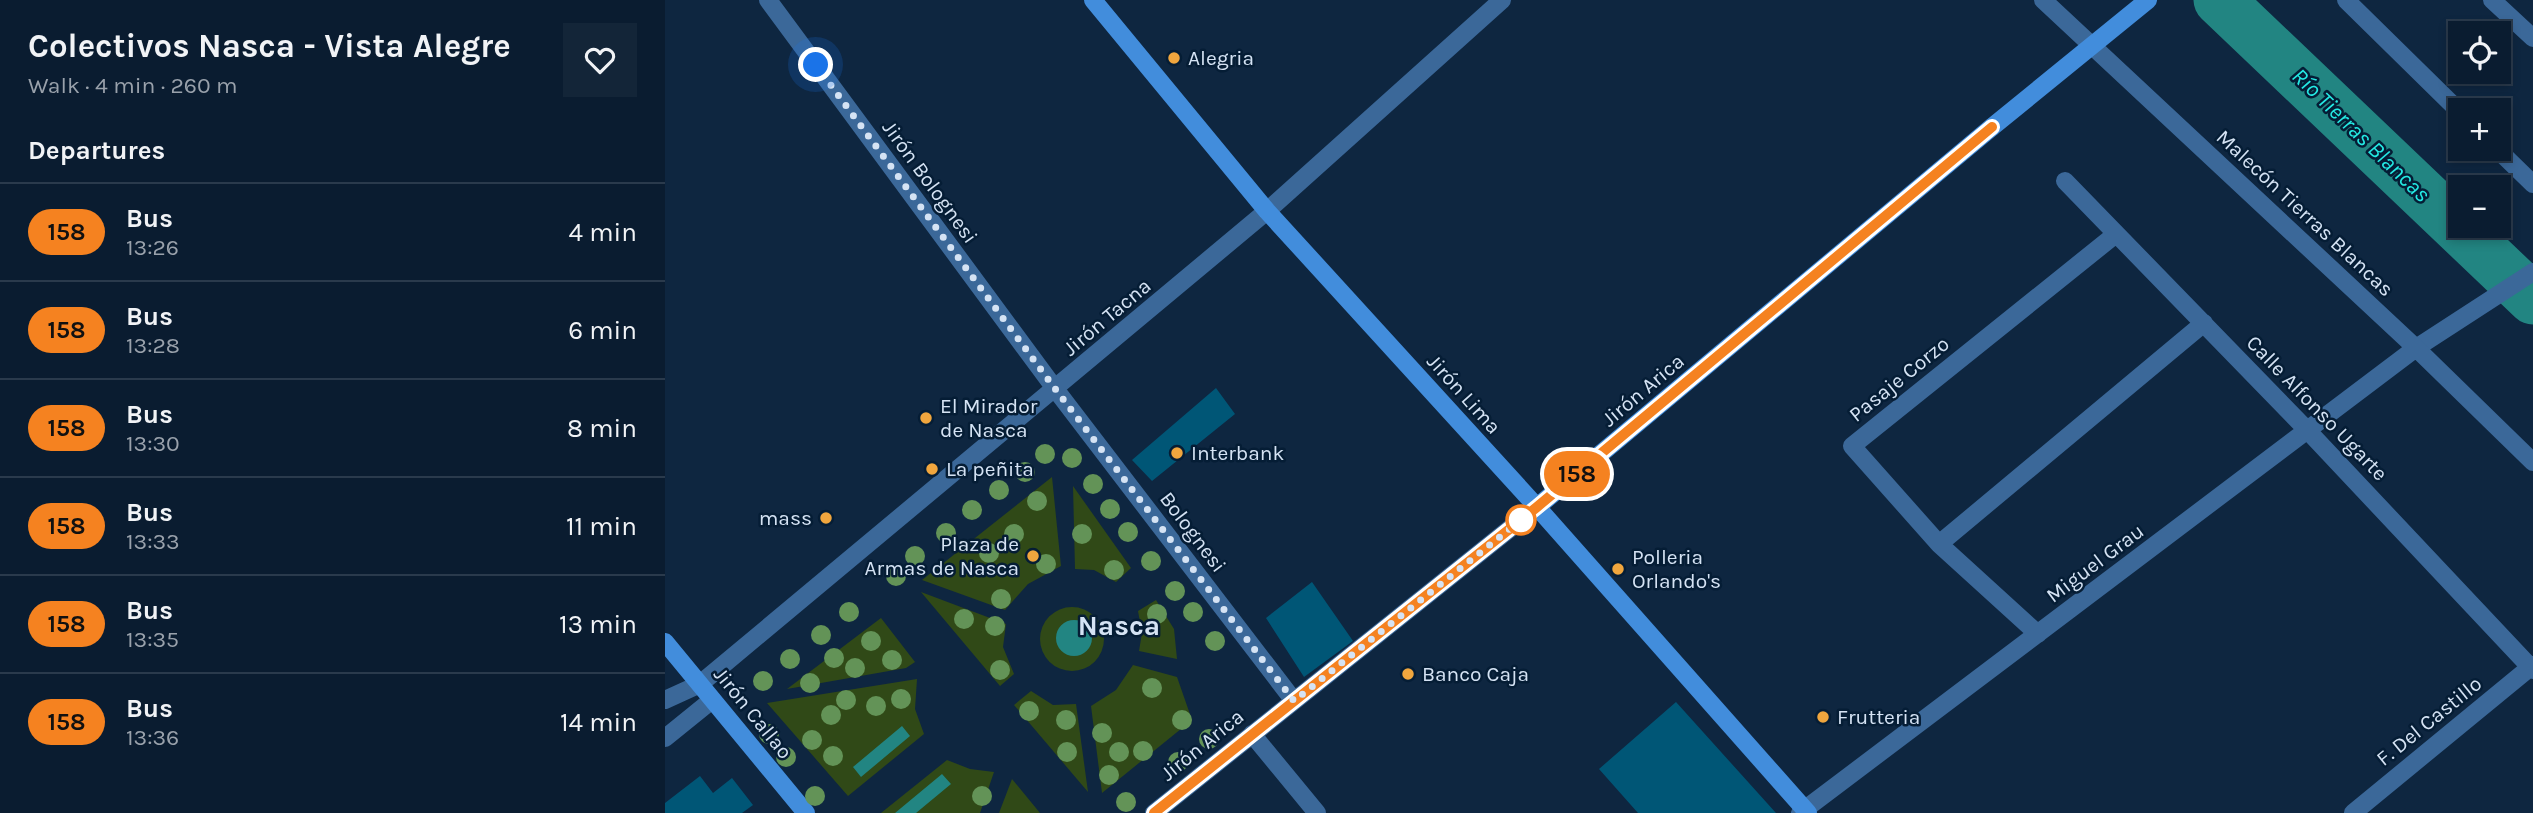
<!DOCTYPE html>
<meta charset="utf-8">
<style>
:root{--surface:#0a1c30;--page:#132538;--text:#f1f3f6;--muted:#99a1ab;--line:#2a3a4c}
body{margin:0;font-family:Karla,sans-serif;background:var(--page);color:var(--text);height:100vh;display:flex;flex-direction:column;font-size:26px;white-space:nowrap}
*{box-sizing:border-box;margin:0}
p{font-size:23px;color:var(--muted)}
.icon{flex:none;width:38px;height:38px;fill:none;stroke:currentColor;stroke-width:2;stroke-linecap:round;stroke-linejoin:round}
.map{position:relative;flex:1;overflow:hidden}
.details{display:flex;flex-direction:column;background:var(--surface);width:665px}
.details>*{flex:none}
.badge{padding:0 14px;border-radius:23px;font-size:24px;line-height:46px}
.tools{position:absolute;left:1783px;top:21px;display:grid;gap:14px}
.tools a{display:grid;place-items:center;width:63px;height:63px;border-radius:0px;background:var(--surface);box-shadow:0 4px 10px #0003,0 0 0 2px var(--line);font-size:35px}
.you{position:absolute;width:35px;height:35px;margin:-18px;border:5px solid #fff;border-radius:50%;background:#1a73e8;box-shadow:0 0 0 10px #1a73e833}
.map>.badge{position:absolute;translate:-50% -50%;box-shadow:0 0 0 4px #fff}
h2{padding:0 28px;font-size:26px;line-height:63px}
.round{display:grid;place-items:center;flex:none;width:74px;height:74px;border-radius:0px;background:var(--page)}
.headline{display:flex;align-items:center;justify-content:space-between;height:119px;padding:0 28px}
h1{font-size:33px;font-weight:700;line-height:52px}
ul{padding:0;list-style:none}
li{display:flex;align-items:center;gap:21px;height:98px;padding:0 28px;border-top:2px solid var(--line)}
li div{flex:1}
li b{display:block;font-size:26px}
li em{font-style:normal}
li .badge{min-width:77px;font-weight:700;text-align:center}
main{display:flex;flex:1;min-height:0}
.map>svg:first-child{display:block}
</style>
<main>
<section class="details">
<div class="headline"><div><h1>Colectivos Nasca - Vista Alegre</h1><p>Walk · 4 min · 260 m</p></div><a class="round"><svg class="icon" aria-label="heart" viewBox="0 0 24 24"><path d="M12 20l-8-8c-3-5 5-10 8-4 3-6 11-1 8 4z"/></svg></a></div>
<h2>Departures</h2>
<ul>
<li><span class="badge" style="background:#f58220;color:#111">158</span><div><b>Bus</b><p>13:26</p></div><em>4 min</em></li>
<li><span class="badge" style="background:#f58220;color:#111">158</span><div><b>Bus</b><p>13:28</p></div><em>6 min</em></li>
<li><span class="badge" style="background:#f58220;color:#111">158</span><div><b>Bus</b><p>13:30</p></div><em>8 min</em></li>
<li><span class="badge" style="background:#f58220;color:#111">158</span><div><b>Bus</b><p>13:33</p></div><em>11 min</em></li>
<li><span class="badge" style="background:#f58220;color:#111">158</span><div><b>Bus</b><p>13:35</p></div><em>13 min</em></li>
<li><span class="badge" style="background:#f58220;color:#111">158</span><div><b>Bus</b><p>13:36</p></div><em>14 min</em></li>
</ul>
</section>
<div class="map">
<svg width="1868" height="813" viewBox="0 0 1868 813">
<rect width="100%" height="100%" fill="#0e2640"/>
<path fill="#304917" d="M387,477L396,566L363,584L340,610L257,580Z
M408,486L466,568L451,582L429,570L410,569Z
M256,592L341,624L338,647L349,674L335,686Z
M491,600L509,629L512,659L474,651L477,633L473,611Z
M375 639a32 32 0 1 1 64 0a32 32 0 1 1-64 0Z
M216,618L250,662L241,668L122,689Z
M468,665L512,677L527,720L437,793L426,706L451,690Z
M252,679L250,709L259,734L183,796L102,703Z
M366,691L388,705L411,704L423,792L349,705Z
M282,760L305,769L329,772L315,813H216Z
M347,779L375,813H334Z"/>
<path fill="#228582" d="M391 638a18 18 0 1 1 36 0a18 18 0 1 1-36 0Z
M237,726L245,736L196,777L188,767Z
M277,774L286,784L251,813H230Z"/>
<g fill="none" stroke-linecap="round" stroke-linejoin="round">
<path stroke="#228582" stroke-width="51" d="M1554,0L1868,299"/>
</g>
<path fill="#005676" d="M551,388L570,414L487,481L467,460Z
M647,582L688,641L639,677L601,618Z
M1011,702L1111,813H973L934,769Z
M35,776L48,793L67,778L88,805L77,813H0V803Z"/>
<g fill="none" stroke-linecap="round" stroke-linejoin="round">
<path stroke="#3b6899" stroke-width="18" d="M1751,348L1868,272"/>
<path stroke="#3b6899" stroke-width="18" d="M103,0L391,390L629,701
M1378,0L1751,348L1868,462
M1681,0L1796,113
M1827,0L1868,38
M1832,149L1868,184
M1400,181L1644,432L1868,670
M1274,544L1539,323
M1373,634L1274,544L1187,446L1451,234
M0,700L35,684L602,211L837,0
M587,734L652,813
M0,738L47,700
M489,813L872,507
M1135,813L1751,348
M1688,813L1868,665"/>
<path stroke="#428ddc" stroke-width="18" d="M428,0L602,211L872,507L1143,813
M872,507L1327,127
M0,642L141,813"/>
<path stroke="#428ddc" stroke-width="18" d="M1327,127L1483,0"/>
</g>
<g fill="#639357">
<circle cx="380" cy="454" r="10"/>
<circle cx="407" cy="458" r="10"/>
<circle cx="360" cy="472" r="10"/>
<circle cx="428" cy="484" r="10"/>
<circle cx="334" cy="490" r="10"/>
<circle cx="372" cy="501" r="10"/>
<circle cx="445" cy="509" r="10"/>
<circle cx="307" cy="510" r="10"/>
<circle cx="463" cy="532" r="10"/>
<circle cx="281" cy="533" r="10"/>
<circle cx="349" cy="534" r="10"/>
<circle cx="417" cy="534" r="10"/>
<circle cx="324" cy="553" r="10"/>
<circle cx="250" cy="556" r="10"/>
<circle cx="486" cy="561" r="10"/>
<circle cx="381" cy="564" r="10"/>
<circle cx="449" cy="570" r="10"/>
<circle cx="231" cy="576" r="10"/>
<circle cx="510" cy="591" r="10"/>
<circle cx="336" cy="599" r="10"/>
<circle cx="184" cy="612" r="10"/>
<circle cx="528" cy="612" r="10"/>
<circle cx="492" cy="614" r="10"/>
<circle cx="299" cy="619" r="10"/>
<circle cx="330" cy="626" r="10"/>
<circle cx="156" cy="635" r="10"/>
<circle cx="206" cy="641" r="10"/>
<circle cx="550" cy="641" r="10"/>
<circle cx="169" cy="658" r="10"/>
<circle cx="125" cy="659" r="10"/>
<circle cx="227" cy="660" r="10"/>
<circle cx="190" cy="668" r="10"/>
<circle cx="335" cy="670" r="10"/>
<circle cx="98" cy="681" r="10"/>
<circle cx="145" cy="683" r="10"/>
<circle cx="487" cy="688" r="10"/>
<circle cx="236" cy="699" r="10"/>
<circle cx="181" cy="700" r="10"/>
<circle cx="211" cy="706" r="10"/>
<circle cx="364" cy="711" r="10"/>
<circle cx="166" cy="715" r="10"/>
<circle cx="401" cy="720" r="10"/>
<circle cx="517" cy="720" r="10"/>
<circle cx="437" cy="733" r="10"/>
<circle cx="104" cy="734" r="10"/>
<circle cx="544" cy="739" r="10"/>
<circle cx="147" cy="740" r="10"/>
<circle cx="478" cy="751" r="10"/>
<circle cx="402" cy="752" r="10"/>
<circle cx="454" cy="752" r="10"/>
<circle cx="168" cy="756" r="10"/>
<circle cx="121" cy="757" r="10"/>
<circle cx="513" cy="762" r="10"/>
<circle cx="444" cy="775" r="10"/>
<circle cx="150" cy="796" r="10"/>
<circle cx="317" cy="796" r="10"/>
<circle cx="461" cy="802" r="10"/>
</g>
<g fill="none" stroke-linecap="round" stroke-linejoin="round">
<g stroke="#fff" stroke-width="16">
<path id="line" d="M489,813L872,507L1327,127"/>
</g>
<use href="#line" stroke="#f58220" stroke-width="10"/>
<path stroke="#d5e3f4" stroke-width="7" stroke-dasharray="0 12.6" d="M151,65L391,390L629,701L856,520"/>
</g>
<g fill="#f0a63e" stroke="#051d35" stroke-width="2.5">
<circle cx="509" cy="58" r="7"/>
<circle cx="261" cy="418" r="7"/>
<circle cx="512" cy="453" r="7"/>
<circle cx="267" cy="469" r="7"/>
<circle cx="161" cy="518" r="7"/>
<circle cx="368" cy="556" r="7"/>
<circle cx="953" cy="569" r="7"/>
<circle cx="743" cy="674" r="7"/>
<circle cx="1158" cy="717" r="7"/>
</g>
<circle fill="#fff" stroke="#f58220" stroke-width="3.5" cx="856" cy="520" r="14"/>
<g text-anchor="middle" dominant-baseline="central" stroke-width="5" stroke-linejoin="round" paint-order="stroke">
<g font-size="21" fill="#d5e3f4" stroke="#051d35" text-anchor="start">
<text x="523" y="58">Alegria</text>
<text x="275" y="406">El Mirador<tspan x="275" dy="24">de Nasca</tspan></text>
<text x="526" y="453">Interbank</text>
<text x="281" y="469">La peñita</text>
<text x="147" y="518" text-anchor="end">mass</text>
<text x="354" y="544" text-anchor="end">Plaza de<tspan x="354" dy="24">Armas de Nasca</tspan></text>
<text x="967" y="557">Polleria<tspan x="967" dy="24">Orlando's</tspan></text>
<text x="757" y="674">Banco Caja</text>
<text x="1172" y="717">Frutteria</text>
</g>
<g font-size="21" fill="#d5e3f4" stroke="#051d35">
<text transform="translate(265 182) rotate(54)">Jirón Bolognesi</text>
<text transform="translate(1640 213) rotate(43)">Malecón Tierras Blancas</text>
<text transform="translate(442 317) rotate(-40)">Jirón Tacna</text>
<text transform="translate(1234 379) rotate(-39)">Pasaje Corzo</text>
<text transform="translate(978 390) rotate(-40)">Jirón Arica</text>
<text transform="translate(799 394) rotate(48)">Jirón Lima</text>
<text transform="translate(1652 408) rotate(46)">Calle Alfonso Ugarte</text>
<text transform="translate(528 532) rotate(53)">Bolognesi</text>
<text transform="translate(1430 563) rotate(-37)">Miguel Grau</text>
<text transform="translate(88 713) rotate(51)">Jirón Callao</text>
<text transform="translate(1764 721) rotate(-39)">F. Del Castillo</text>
<text transform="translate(537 745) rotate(-39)">Jirón Arica</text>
</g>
<g font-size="23" font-style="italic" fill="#24e9e3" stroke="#051d35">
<text transform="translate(1696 135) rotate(44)">Río Tierras Blancas</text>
</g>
<g font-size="28" font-weight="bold" fill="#d5e3f4" stroke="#051d35">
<text x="454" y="625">Nasca</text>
</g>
</g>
</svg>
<div class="tools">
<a><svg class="icon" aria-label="locate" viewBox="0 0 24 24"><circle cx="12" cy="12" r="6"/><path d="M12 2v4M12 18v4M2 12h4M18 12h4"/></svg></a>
<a>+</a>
<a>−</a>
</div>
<div class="you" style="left:151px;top:65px"></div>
<b class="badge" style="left:912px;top:474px;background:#f58220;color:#111">158</b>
</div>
</main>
